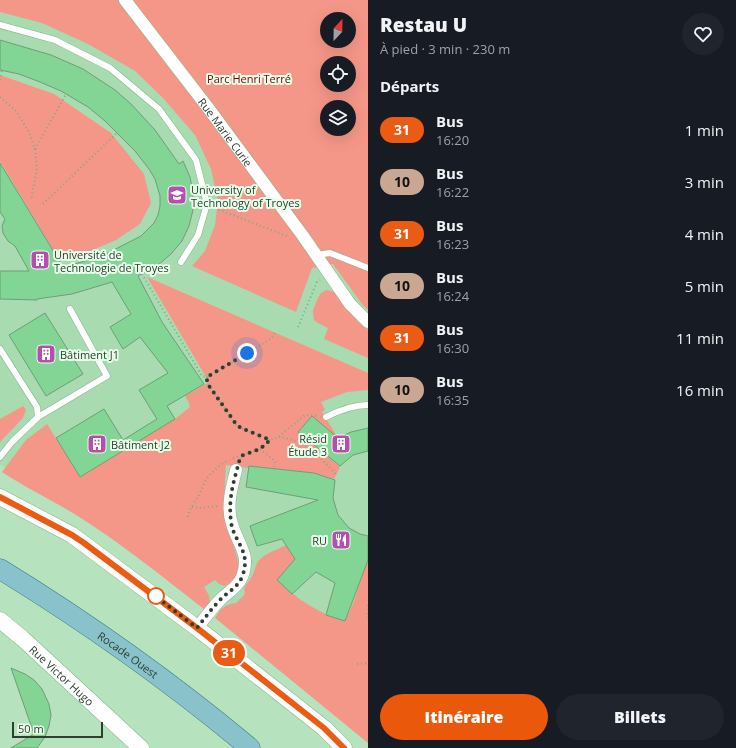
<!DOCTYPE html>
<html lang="fr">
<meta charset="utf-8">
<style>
:root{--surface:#171b24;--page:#20242c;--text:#f1f3f6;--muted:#9ea1a6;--accent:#ea580c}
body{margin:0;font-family:"Open Sans",sans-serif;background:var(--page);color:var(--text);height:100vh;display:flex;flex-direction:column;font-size:15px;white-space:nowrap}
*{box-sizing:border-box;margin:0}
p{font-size:13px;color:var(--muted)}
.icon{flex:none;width:22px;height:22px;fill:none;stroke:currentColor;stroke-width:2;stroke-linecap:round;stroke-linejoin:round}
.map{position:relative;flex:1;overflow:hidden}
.drawer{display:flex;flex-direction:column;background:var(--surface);width:368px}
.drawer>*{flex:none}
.badge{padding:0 8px;border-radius:13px;font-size:14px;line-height:26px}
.needle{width:26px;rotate:22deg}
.controls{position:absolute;left:320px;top:12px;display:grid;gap:8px}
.controls a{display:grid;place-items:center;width:36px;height:36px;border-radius:50%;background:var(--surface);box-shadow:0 4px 16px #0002;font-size:20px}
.scale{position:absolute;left:12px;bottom:10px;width:91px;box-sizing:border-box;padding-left:4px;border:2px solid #2d3f30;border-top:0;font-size:11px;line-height:14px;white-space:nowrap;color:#2d3f30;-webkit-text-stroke:3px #e7feea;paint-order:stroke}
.you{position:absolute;width:20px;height:20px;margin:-10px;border:3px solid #fff;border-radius:50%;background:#1a73e8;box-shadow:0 0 0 6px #1a73e833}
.map>.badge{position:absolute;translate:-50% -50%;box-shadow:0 0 0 2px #fff}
h2{padding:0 12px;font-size:15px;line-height:36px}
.round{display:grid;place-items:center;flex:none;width:42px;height:42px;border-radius:21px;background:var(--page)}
.overview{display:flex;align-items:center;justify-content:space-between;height:68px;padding:0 12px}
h1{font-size:19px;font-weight:800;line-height:30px}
.cta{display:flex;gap:8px;margin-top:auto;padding:8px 12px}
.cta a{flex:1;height:46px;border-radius:24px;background:var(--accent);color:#fff;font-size:16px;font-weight:800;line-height:46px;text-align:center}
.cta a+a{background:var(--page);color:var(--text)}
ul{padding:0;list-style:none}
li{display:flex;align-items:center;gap:12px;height:52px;padding:0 12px}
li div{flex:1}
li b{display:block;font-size:15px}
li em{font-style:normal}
li .badge{min-width:44px;font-weight:700;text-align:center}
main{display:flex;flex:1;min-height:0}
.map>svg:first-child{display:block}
</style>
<main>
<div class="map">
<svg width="368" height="748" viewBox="0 0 368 748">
<rect width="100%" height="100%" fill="#b6e3be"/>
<path fill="#a8dbb0" d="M0,0H145L368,296V676L321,693L116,532L43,487L0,465Z"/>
<path fill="#f59788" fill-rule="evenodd" d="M0,0H368V310L362,304L333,264L312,268L296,312L192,266L205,251L215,225L218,200L211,169L195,135L163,98L135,71L88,44L42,23L0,12ZM327,19H349V41H327ZM327,63H349V85H327ZM327,107H349V129H327Z
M0,75L54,94L111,133L144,174L151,203L140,224L116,240L88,252L59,260L0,161Z
M147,277L368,373V390L347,392L321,402L325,410L322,412L338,438L312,416L298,432L340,467L334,479L314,473L250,466L249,468L226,465C225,484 223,504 227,523C229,536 239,556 238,568C238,577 232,583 224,586L219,584L215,580L204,587C210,597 213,600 205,610C163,577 121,543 76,515C52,500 26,488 2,472L26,440L47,424L80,477L175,419L190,407L188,401L185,396L209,382Z
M326,290L331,291L335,293L358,322L368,330V358L324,339L328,328L318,323L314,320L313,314V310L318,298L321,293Z
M23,406L26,410L23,418L0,442V419Z
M286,545L296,559L277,580C298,600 318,613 345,621L354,601L368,558V743L215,618C220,609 226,604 236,603L245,594C242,587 248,583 251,578C254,573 255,568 257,563C262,554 277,550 286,545Z"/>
<path fill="#83d595" stroke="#719c79" d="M0,40L51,55L83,69L115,90L131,104L155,130L179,164L183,161L190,177L193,193V210L189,226L182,241L171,254L158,265L138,276L162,322L204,384L167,406L175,419L80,477L56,438L104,409L123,440L157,419L139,390L168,373L140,337L123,349L110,327L131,314L112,282L72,294L37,299V300L0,299V271H29L15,246L8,241L3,233L2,226L5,219L0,212V163L63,267L100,257L141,236L154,223L158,215L160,206V196L155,179L149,169L135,151L105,121L88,107L61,91L40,82L19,74L0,70Z
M45,313L83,374L46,396L9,335Z
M312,416L338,438L351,432L368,428V451L353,455L340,466L298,432Z
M249,466L314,473L335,480L333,498L338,515L349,528L360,534L368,536V560L345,621L326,615L335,583L316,572L292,594L277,580L295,559L282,539L257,546L250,526L318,500L246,487Z
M11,668L25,674L34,680L42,689L49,704L51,715L49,726L45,737L37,748H11L34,734Z"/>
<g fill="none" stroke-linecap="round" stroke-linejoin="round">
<g stroke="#88b490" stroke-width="7">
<path id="service" d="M0,25L55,40L110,68L159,109L196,160L207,204L198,235L181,262
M318,258L323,254L330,253L368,268
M0,349L37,407L38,417
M326,417C340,410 353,405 368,405
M0,457L12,442L38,417L107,376L70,309"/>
</g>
<g stroke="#88b490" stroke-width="13">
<g id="minor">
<path id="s1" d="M125,0L209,109L303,236L350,304L368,322"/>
<path d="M197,628C205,618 212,608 221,599C228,592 238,587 242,577C251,554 238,545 232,524C226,506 232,487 236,470"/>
</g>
</g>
<g stroke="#88b490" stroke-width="17">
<g id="tertiary">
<path d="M0,497L72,535L197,628L324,728L344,748"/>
<path id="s2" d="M0,620L22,638L141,748"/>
</g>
</g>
<g stroke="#377a7e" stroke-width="21">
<g id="primary">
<path id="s3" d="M0,569C88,623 171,682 250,748"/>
</g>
</g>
<path stroke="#83a689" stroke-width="2" stroke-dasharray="1 3" stroke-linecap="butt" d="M0,80L2,70
M0,97L16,111L29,132L35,149L37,168L31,200
M35,149L66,94
M43,204L118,132
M215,208L284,235L287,236
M142,274L202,376L207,377L210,376L272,338L275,332
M298,327L317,282L320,280
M207,377V383L236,425L241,428L270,440L279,437L283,433L305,415L317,416
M279,437C304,440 320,457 336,474
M260,449L275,461L274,469
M233,458L243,455
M240,459L243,455L260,449L270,440
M192,507L200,508L218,506
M188,517C189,508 195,502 199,495C201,491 203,487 204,483C209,474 220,464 229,460
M368,605V618
M357,664L368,663"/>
<use href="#service" stroke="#fff" stroke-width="6"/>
<use href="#minor" stroke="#fff" stroke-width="12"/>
<use href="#tertiary" stroke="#fff" stroke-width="16"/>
<use href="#primary" stroke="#8ac2cb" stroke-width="20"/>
</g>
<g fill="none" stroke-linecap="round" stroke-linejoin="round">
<g stroke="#fff" stroke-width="9">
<path id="line" d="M0,497L72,535L84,543L197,628L324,728L344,748"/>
</g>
<use href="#line" stroke="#ea5b13" stroke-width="6"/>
<path stroke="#2d3f30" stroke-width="4" stroke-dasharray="0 7.2" d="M156,596L154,595L197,628C205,618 212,608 221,599C228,592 238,587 242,577C252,551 234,543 231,522C228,496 234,482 240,458L243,455L260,449L270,440L241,428L236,424L207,383V377L247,353"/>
</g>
<defs>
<g id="university-square" transform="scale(1)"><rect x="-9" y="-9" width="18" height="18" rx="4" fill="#b64daf" stroke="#e7feea"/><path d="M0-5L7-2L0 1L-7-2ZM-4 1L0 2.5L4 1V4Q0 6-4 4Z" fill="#fff"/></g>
<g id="building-square" transform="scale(1)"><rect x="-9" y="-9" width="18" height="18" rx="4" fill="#b64daf" stroke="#e7feea"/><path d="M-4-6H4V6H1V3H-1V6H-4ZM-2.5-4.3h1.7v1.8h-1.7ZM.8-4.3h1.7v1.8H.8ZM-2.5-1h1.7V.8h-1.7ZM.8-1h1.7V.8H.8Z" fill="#fff"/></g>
<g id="restaurant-square" transform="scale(1)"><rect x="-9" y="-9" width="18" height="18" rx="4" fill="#b64daf" stroke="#e7feea"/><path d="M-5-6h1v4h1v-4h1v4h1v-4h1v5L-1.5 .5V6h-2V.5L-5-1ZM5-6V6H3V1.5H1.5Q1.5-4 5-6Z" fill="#fff"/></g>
</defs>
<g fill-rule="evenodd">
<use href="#university-square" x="177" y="195"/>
<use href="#building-square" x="40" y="260"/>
<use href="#building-square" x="46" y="354"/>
<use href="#building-square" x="97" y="444"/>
<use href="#building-square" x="341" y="444"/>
<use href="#restaurant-square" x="341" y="540"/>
</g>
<circle fill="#fff" stroke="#ea5b13" stroke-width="2" cx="156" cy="596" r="8"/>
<g text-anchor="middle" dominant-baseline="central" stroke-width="4" stroke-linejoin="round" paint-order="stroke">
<g font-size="11" fill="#7c0100" stroke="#e7feea">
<text x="249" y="78">Parc Henri Terré</text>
</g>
<g font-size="11" fill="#2d3f30" stroke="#e7feea">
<text stroke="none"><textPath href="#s1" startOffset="166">Rue Marie Curie</textPath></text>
<text stroke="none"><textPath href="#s3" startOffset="154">Rocade Ouest</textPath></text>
<text stroke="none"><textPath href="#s2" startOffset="83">Rue Victor Hugo</textPath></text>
</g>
<g font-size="11" fill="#2d3f30" stroke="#e7feea" text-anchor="start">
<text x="191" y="189">University of<tspan x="191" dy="13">Technology of Troyes</tspan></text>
<text x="54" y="254">Université de<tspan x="54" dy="13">Technologie de Troyes</tspan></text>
<text x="60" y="354">Bâtiment J1</text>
<text x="327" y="438" text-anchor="end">Résid<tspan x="327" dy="13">Étude 3</tspan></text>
<text x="111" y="444">Bâtiment J2</text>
<text x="327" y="540" text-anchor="end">RU</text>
</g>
</g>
</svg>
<div class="controls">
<a><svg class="needle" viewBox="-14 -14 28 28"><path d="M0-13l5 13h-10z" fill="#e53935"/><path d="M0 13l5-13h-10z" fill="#9ea1a6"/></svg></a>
<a><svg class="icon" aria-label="locate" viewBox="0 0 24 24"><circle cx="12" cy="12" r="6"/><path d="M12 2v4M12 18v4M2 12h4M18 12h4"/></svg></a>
<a><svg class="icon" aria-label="layers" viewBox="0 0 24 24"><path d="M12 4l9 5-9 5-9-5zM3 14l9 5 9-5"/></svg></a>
</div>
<div class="scale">50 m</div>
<div class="you" style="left:247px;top:353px"></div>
<b class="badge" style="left:229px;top:653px;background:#ea5b13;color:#fff">31</b>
</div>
<section class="drawer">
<div class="overview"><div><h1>Restau U</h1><p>À pied · 3 min · 230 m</p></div><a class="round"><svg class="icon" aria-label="heart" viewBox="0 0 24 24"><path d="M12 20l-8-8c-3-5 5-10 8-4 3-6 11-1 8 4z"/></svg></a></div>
<h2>Départs</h2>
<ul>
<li><span class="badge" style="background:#ea5b13;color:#fff">31</span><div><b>Bus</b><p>16:20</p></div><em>1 min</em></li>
<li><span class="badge" style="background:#c9a791;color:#111">10</span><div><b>Bus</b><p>16:22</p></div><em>3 min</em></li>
<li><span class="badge" style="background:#ea5b13;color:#fff">31</span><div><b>Bus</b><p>16:23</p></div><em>4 min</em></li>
<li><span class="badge" style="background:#c9a791;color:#111">10</span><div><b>Bus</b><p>16:24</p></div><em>5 min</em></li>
<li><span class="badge" style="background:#ea5b13;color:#fff">31</span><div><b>Bus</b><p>16:30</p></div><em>11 min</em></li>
<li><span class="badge" style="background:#c9a791;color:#111">10</span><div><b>Bus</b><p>16:35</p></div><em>16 min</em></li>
</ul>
<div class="cta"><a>Itinéraire</a><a>Billets</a></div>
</section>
</main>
